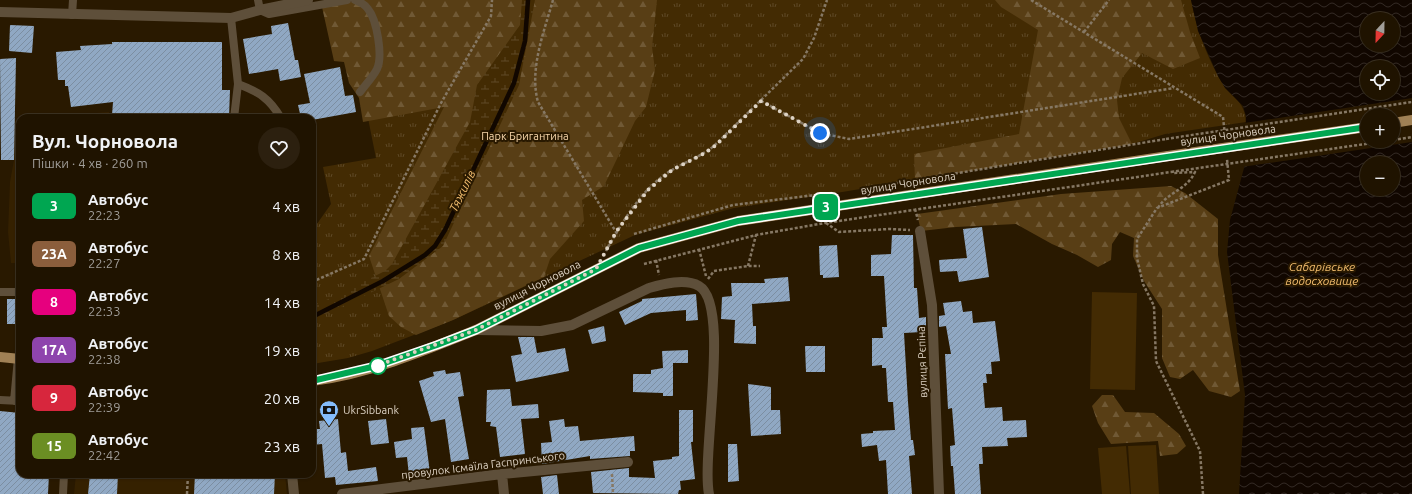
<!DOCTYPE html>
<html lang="uk">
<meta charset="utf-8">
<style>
:root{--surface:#1f1300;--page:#2c200f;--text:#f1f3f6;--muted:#a19e99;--line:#3c3222}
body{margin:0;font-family:Ubuntu,sans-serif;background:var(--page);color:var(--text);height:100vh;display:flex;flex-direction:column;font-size:15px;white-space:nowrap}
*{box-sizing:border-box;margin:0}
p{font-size:13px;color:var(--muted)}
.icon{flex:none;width:22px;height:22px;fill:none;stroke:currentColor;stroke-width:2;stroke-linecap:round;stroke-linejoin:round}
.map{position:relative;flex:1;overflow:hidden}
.side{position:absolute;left:16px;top:114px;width:300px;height:364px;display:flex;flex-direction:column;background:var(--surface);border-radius:12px;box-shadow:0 1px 3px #0004,0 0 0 1px var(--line)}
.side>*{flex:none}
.badge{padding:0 8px;border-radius:6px;font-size:14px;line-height:26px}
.needle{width:26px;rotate:202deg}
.buttons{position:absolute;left:1360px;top:12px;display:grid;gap:8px}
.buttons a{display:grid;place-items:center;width:40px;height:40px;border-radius:50%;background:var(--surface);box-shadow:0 1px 3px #0004,0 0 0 1px var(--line);font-size:20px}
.you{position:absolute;width:20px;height:20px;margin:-10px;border:3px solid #fff;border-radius:50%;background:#1a73e8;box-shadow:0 0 0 6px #1a73e833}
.map>.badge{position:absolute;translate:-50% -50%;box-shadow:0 0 0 2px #fff}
.round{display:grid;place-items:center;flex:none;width:42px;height:42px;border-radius:21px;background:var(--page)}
.head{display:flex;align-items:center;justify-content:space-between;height:68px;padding:0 16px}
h1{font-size:19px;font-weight:700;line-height:30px}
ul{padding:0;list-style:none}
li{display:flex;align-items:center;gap:12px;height:48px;padding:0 16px}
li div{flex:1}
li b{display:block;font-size:15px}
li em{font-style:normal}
li .badge{min-width:44px;font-weight:700;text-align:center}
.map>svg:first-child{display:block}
</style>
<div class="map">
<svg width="1412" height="494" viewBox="0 0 1412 494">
<defs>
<pattern id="grass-tufts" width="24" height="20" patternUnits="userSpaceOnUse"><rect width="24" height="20" fill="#432b03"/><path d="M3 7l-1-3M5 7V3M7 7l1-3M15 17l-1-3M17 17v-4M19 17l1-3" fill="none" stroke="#5e4926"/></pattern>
<pattern id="forest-firs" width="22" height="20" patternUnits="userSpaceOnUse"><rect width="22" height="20" fill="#583e15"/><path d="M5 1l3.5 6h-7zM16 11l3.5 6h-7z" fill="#705935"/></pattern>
<pattern id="wetland-marsh" width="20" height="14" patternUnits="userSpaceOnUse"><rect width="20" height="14" fill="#432b03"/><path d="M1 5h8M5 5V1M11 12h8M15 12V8" fill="none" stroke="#5e4926"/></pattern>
<pattern id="water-waves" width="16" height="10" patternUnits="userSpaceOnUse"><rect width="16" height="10" fill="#110700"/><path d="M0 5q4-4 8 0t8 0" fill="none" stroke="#332a24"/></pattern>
<pattern id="building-hatch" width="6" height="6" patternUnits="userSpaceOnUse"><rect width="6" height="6" fill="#90a8c3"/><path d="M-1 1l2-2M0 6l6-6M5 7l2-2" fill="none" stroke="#7c8ea1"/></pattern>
</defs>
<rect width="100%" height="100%" fill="#291900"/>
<path fill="#352100" d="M109,112L110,118H41L69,115Z
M20,120V263H11L8,232L10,182L14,160V121Z
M76,474H285L287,494H74Z"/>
<path fill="url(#grass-tufts)" d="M375,0H1191C1196,27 1206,54 1219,78C1229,95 1245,100 1246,122L1165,134L1132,144L842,192L734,208L635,235L453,320L372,351L348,358L312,364V231L331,204L323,167L376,158L364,98Z"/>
<path fill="url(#forest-firs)" d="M358,0H657L652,47L655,70L646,107L635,121L604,186L582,200L584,221L550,259L544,277L453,320L416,335L401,327L389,316L369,256L444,107L363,122L359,98L349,83L344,62L334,61L322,7Z
M995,0H1181L1190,32L1200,58L1173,69L1142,53L1122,78L1117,100L1119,118L1132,144L915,180L914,154L1019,134L1038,30L1001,7Z
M1171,186L1185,193L1218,219V255L1240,391L1231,397L1209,391L1193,370L1180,379L1170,377L1162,358V309L1144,281L1133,256L1134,238L1120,232L1112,244L1111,260L1098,267L1077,255L1052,244L1016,224L956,227L921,231L917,214L1061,194Z
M1102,395H1113L1125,412L1154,413L1179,434L1186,446L1177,454L1160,456L1158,441L1111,444L1098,423L1092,406Z"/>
<path fill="url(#wetland-marsh)" d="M522,0H535L519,85L443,246L399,279L312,321V307L385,271L392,264L470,122L477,85L520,25Z"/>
<path fill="#432b03" d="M1092,292L1137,293L1135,390L1090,389Z
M1156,445L1159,494H1131L1128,446Z
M1126,446L1130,494H1102L1098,448Z"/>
<path fill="url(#water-waves)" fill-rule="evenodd" d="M1191,0H1412V494H1239L1245,395L1227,252L1230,220L1244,168L1246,116L1243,106L1225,88L1218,76L1198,31ZM1367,19H1393V45H1367ZM1367,67H1393V93H1367ZM1367,115H1393V141H1367ZM1367,163H1393V189H1367Z"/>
<path fill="#291900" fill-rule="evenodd" d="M1412,98V142L1242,167L1244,123ZM1367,115H1393V141H1367Z"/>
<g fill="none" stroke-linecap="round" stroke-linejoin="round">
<path stroke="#110700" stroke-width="4.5" d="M312,317L383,281L425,255L435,246L445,230L514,83L525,41L528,0"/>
</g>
<path fill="url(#building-hatch)" d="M288,23L295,60H298L301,77L280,81L278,69L249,74L243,39L272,34L271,26Z
M10,25L34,26L32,53L9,51Z
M112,42H222V90H230L229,118L112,115L113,102L71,107L68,86H65V80H58L56,52L81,50L80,46L112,44Z
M16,58L14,160H1L0,59Z
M340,67L345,96L353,95L356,112L312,120V118H301L298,105L310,103L304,74Z
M982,227L989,277L959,282L957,271L940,272L939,260L967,258L963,229Z
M892,235H913L914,288H917L919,318L926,317V328L922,329V332L904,333L908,402L911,440H913L915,455L909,456L912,494H888L886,460L879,461L877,445L862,447L861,434L873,433V431L895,430L893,402H888L886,368H882V365L872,366V338H883L882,327H887L884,276H871V255L891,254Z
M837,245L839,277L823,278V275H820L819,246Z
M788,277L790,301L752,304L753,326H756V344L734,343L735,320L721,319L722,297L732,296L731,283H765L764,279Z
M696,294L698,320L686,321V310L651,313L625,325L619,312L642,301V299Z
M7,299H20V324H7Z
M961,301L963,312L972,311L973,323L995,321L1000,361L991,362L992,374H986L987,383H983L985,408L1002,407L1003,421L1026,420L1027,437L1007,438L1008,446L982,447L983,464H979L981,494H955L953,466H951L950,446L955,445L952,408L948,409L945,354H951L946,326L939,327V316L945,315L943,303Z
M604,326L606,341L592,344L588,330Z
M518,337H534L537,353L565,348L569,371L516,382L511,356L522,354Z
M805,346H825V372H806Z
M688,350V363H673V396H663V393L633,392V374H651V370L663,368L662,351Z
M445,370L446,374L460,372L464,396L458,397L469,459L451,462L445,419L431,422L419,381L434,376L433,372Z
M748,384L771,387V410H780L781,434L751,436Z
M510,389L512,406L538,404L539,418L521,419L525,454L500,457L496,427L490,426L491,422H486L487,390Z
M679,410H693V442H691L695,479L680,481L681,490H679L678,494L593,493L591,472L629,468V477L655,478L653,461L672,459V457L679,456Z
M0,411L20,413V474H49L48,494H0Z
M338,419L341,453L346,452L348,471L376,467L378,481L336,485L335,477L325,478L322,444L312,445V433H315V429H320L319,421Z
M386,419L389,443L371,445L368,421Z
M564,419L565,427L578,426L580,441L634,436L635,451H630V456L590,459V456L542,464L541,443L552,442L549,421Z
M424,427L430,473L409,476L407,457L396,458L394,442L412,439L411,428Z
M728,444H737L739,481L728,482Z
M90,474H118L117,494H88Z
M195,474H275L274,494H194Z
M557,475L559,494H543L541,477Z"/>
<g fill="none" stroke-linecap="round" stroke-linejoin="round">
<path stroke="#867864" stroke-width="2.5" stroke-dasharray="3 2" stroke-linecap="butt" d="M553,0C544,32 529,69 538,102L616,232
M1031,0L1223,117L1225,136
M1084,32L1109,0
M761,101L820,133L849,139L1174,88
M1393,140L1412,137
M866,188L1166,139
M1158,208C1167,192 1186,191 1195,172L1174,173L1173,171
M915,209L918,220
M826,223L839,232L889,229L910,230
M634,234L733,205L832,193
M699,249L706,276
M606,251C622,222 643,187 672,170C687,161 702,156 715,145L803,59L814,38L827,0
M656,260L659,275
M644,264L756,235L825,223L1171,172
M748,266L756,235
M708,279L714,271L748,266H760
M312,282L364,259L441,103L491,16L492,0
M612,474L613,494
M187,494L188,474
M1203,494L1200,451L1156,361L1154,306L1143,284L1137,258V239L1157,208L1229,180L1227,159"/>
<path stroke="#5e4f3a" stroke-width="8" d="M258,0L260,10L269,14L347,0
M355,0C360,2 365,4 368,9C377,20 383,56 377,69C373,77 366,84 360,92
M72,15L73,0
M231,18L238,84C259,92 269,98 281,118
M234,118L238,84
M0,292H20
M0,400L20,401
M14,401L18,358
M63,494L64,474"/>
<path stroke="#5e4f3a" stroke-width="10" d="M0,12L231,18L260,10L308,0
M920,231L932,305L939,494
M476,330L541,331L572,325L649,288C663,284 685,278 699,286C731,304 701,456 709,494
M292,474L294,494
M502,474L504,494
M342,494L502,474L628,462"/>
<path stroke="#a08155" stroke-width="10" d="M1393,123L1412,120
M0,357L20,359
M312,381C368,374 424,351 476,330L639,248L738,221L1168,156"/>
<path stroke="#867864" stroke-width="2.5" stroke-dasharray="3 2" stroke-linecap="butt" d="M1166,139L1412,102
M1171,172L1386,141"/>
<path stroke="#a08155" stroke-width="10" d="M1168,156L1367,127"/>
</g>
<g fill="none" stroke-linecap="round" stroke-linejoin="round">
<g stroke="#fff" stroke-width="9">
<path id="line" d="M312,381L376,366L437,345L476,330L639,248L738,221L1367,127"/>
</g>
<use href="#line" stroke="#00a651" stroke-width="6"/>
<path stroke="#ddd2c3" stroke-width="4" stroke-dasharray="0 7.2" d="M378,366H376L476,330L596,269L616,232L648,190L672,170L705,153L716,145L761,101L820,133"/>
</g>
<defs>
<g id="bank-pin" transform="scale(1)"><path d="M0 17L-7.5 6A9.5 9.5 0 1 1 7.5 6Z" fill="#84bcfb" stroke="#291900"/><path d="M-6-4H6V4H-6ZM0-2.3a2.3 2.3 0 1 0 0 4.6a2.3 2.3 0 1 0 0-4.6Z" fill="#111"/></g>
</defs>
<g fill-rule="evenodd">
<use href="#bank-pin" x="329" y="410"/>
</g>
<circle fill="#fff" stroke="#00a651" stroke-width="2" cx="378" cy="366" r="8"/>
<g text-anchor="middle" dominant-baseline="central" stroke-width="4" stroke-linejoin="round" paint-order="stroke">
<g font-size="11" fill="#ddd2c3" stroke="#291900">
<text transform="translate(1228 135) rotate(-8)">вулиця Чорновола</text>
<text transform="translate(908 183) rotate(-9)">вулиця Чорновола</text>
<text transform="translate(537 285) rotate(-27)">вулиця Чорновола</text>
<text transform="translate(922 362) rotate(-92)">вулиця Рєпіна</text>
<text transform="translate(483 465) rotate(-7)">провулок Ісмаїла Гаспринського</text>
</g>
<g font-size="11" fill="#f8d7ab" stroke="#291900">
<text x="525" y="136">Парк Бригантина</text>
</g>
<g font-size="11" fill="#ddd2c3" stroke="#291900" text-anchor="start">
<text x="343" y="410">UkrSibbank</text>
</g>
<g font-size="12" font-style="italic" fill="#f1bc6d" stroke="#291900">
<text transform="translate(462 191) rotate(-64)">Тяжилів</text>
<text x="1322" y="266">Сабарівське<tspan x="1322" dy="14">водосховище</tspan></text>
</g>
</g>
</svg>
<div class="buttons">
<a><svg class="needle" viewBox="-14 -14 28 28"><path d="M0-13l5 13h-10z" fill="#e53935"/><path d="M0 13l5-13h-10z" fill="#a19e99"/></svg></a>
<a><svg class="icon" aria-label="locate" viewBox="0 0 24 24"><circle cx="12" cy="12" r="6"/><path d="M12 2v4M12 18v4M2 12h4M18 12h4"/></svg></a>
<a>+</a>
<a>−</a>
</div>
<div class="you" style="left:820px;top:133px"></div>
<b class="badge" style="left:826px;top:207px;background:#00a651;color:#fff">3</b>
<section class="side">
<div class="head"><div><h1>Вул. Чорновола</h1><p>Пішки · 4 хв · 260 m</p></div><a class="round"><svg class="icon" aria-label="heart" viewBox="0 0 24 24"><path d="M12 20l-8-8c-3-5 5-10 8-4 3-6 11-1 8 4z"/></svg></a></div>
<ul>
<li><span class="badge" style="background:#00a651;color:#fff">3</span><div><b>Автобус</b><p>22:23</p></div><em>4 хв</em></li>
<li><span class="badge" style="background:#8b5e3c;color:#fff">23А</span><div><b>Автобус</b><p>22:27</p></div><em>8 хв</em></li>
<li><span class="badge" style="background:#e6007e;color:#fff">8</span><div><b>Автобус</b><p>22:33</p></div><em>14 хв</em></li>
<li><span class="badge" style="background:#8e44ad;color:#fff">17А</span><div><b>Автобус</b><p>22:38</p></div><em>19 хв</em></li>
<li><span class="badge" style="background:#d7263d;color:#fff">9</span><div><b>Автобус</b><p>22:39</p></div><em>20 хв</em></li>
<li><span class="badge" style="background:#6b8e23;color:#fff">15</span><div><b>Автобус</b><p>22:42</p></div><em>23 хв</em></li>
</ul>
</section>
</div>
